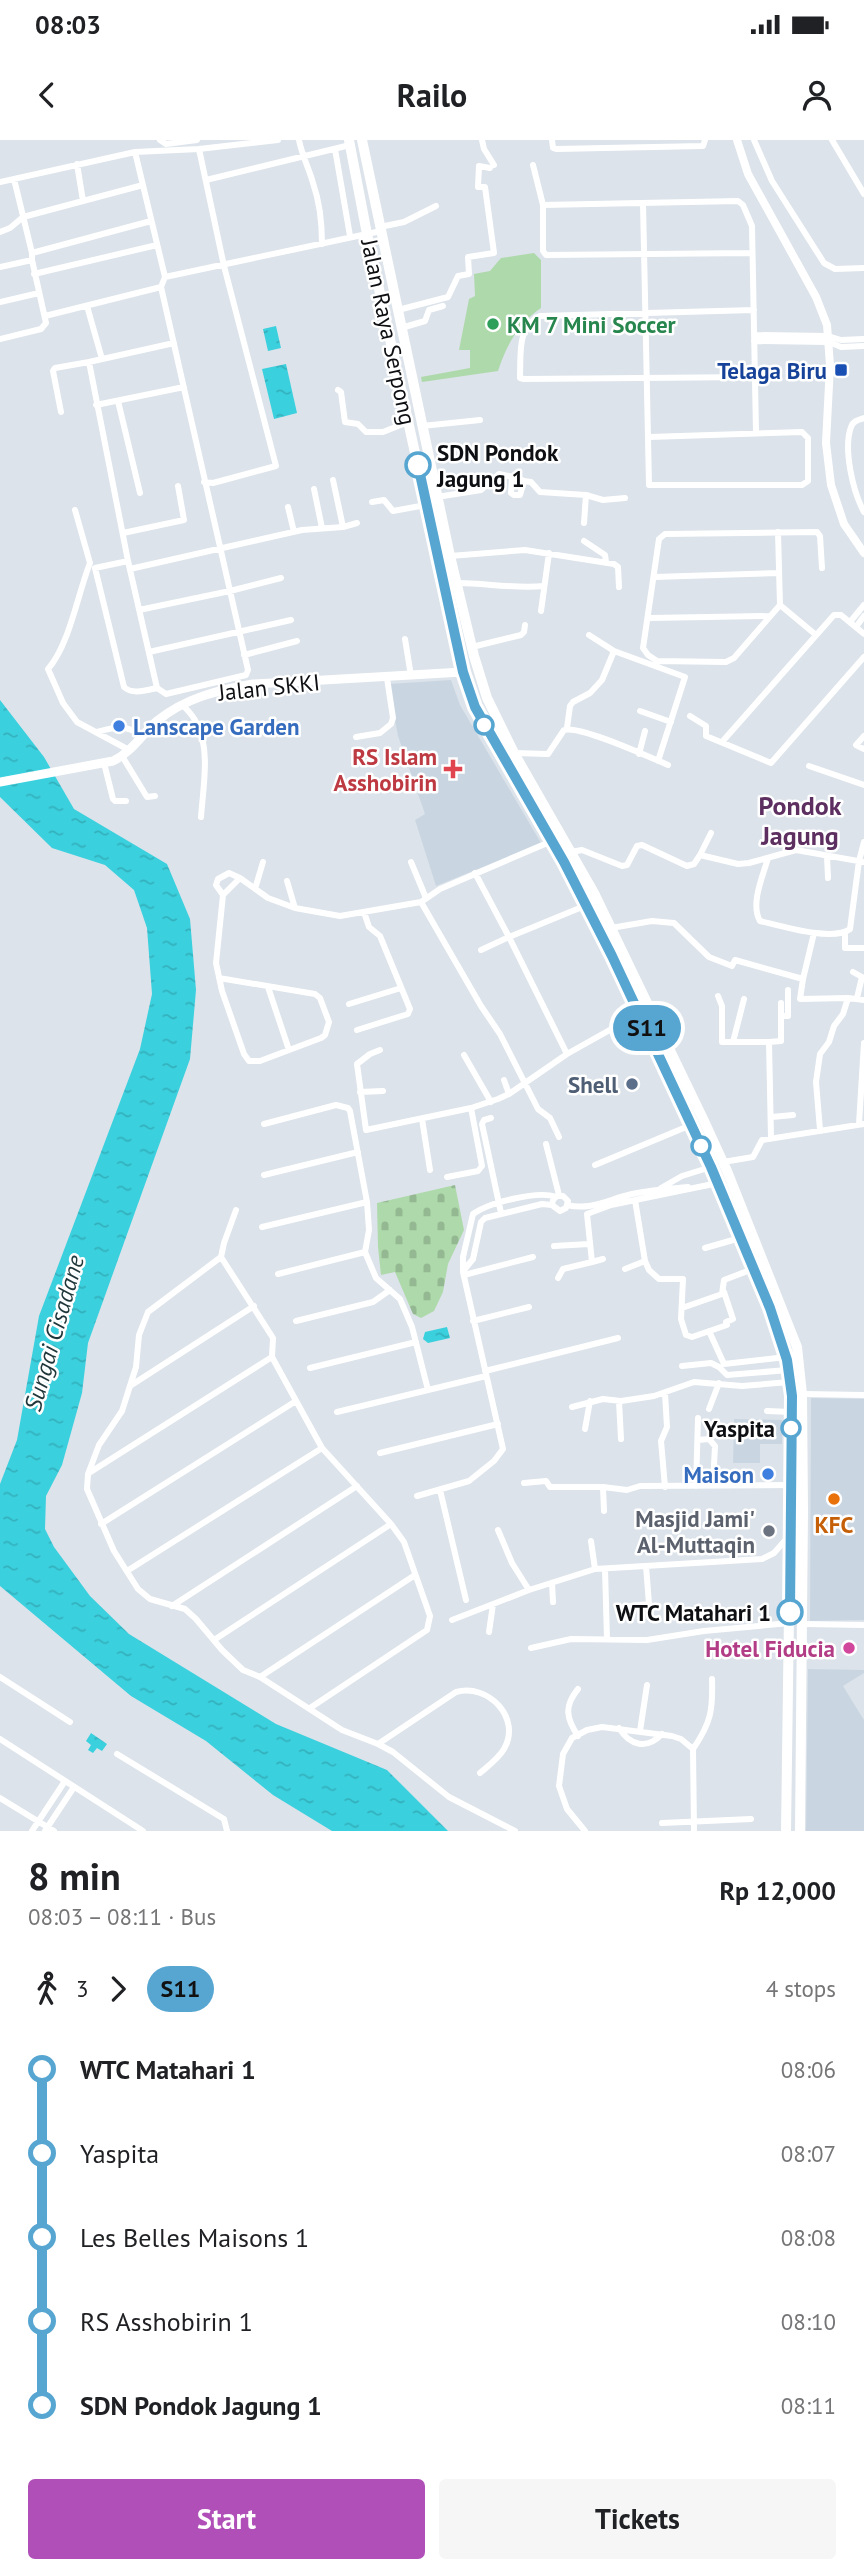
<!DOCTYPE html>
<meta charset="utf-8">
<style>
:root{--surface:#fff;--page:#f6f6f6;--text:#202124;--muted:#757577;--accent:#af4fb7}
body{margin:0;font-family:"PT Sans",sans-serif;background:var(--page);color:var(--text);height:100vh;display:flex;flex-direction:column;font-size:26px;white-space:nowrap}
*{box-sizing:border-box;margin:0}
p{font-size:23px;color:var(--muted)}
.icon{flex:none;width:38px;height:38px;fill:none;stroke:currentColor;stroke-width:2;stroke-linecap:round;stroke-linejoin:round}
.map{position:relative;height:1691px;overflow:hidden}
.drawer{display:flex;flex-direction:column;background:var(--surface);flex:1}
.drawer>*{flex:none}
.badge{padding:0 14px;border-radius:23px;font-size:24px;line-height:46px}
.map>.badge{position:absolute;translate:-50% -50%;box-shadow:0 0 0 4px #fff}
.legs{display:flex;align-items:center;gap:10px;height:77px;padding:0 28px;font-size:23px}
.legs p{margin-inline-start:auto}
.summary{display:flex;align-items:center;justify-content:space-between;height:119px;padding:0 28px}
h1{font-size:38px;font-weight:700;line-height:52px}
.action{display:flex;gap:14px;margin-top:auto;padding:14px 28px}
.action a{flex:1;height:80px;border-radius:7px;background:var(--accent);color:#fff;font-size:28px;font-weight:700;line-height:80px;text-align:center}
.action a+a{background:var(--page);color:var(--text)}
ul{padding:0 28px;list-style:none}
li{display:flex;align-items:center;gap:24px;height:84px;font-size:26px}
li i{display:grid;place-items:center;width:10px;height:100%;margin:0 9px;background:currentColor}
li i::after{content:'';width:18px;height:18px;margin:-9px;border:5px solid;border-radius:50%;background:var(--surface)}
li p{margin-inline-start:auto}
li:first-child i{background:linear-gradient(#0000 50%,currentColor 0)}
li:last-child i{background:linear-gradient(currentColor 50%,#0000 0)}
.status{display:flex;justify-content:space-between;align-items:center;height:49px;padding:0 35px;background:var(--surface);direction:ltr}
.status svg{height:19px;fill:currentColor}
header{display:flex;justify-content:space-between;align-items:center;height:91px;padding:0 28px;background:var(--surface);font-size:32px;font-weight:700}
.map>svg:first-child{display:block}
</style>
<div class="status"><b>08:03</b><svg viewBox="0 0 49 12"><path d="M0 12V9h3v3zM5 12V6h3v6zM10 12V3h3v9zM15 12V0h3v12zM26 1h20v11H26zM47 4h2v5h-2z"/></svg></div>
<header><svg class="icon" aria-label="back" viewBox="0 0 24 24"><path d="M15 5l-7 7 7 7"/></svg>Railo<svg class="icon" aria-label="person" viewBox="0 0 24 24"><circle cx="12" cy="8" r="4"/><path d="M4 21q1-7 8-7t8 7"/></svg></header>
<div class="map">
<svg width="864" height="1691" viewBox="0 0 864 1691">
<defs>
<pattern id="cemetery-stones" width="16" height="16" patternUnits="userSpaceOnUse" patternTransform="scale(1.75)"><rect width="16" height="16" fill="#aed9ab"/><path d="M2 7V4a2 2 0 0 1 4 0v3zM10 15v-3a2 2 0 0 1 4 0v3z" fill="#94b992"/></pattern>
<pattern id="water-ripples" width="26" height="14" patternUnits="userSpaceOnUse" patternTransform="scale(1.75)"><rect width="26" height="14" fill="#3bd0de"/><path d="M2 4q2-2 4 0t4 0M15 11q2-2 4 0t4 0" fill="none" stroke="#33b1bd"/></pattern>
</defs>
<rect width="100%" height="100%" fill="#dce3ea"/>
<path fill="#c9d6e2" d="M451,540L460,565L541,703L436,746L415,680L425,674L398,596L388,544Z
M811,1258L864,1259V1480L810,1481Z
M734,1279L782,1280V1304H760V1323H733Z
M808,1529L864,1530V1533L843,1546L864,1580V1691H806Z"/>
<path fill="url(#cemetery-stones)" d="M455,1045L464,1090L448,1124L443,1152L434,1171L421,1178L413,1174L395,1132L381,1135L378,1107L377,1063Z"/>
<path fill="#aed9ab" d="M534,113L541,120V168C518,184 507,204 498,231L422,242L421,237L470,228V210H459L469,159L475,156L474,134L490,131L501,118Z"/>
<path fill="url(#water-ripples)" d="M276,186L281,208L268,211L263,189Z
M286,224L297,273L274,279L262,229Z
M0,560L44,617L74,669L167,724L190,779L196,850L190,919L88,1203L82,1253L62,1325L46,1356L45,1389L54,1407L90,1456L129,1494L276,1584L387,1630L448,1691H332L273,1655L206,1601L131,1556L0,1446V1344L17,1300L39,1176L140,909L152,854L147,788L134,750L105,725L52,708L0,657Z
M447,1187L450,1198L428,1203L423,1199L425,1192Z
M91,1593L107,1604L102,1611L97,1608L93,1613L88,1610L91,1605L86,1601Z"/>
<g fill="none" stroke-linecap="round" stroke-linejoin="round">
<path stroke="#fff" stroke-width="6" d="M160,0L166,4L197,0
M299,0C302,16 309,28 313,43C320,63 322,82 322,104
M482,0L484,9L494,25
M552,0L553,8L556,9L703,6L705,0
M754,0L772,41L824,123L835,129L864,128
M832,0L864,54
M199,9L224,126L276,326L213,343L204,342
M335,9L350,96
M135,12L165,137L161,147L248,530L246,535L166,554L157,548
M77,24L83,61
M533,25L543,65V111L546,115L752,113
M206,40L350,5
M0,42L135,12L199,9L278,0
M643,63L649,345H802L808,341V298L802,292L649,297
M543,65L738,61L743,65L752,86L756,292
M380,87L404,82L436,66
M0,92L10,88L23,77L143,45
M32,113L151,81
M0,127L32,120
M34,134L157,105
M165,137L381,91
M0,162L39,153
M87,166L102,219
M398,170L448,157L458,136L469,134L468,117L494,113L485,47H478L479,26L490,28
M754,170L540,176C517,187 521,213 520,235V238L524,239L755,237
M45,176L161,147
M401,188L425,181L429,170L443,166
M754,195L828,196L841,200L864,199
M0,199L41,189L46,183L32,120V113L14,39
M754,201L829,202L841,207L864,206
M338,250L341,252L345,282L358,284L366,292H383L408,282
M118,261L140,353
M96,265L184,247
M61,272L53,231L55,228L89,222
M864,278C858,280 853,281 851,287C843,309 853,352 864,372
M422,286L480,280
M333,340L343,387
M524,341L531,342L540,352L586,355L603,360L625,358
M314,349L322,388
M437,357L481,350L499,334C508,336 516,337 524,341L520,355H514L511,353L512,337
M372,362L384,360L393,371L426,365
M288,367L294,392
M75,370L90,423C78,453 69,506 48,529L63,563L77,582L129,610
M584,383L586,355
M778,392L780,465L816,495
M123,393L184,380L178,346
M584,401L605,415L606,422
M450,416L525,410L614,424L618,427L619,447
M128,421L95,428L124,547C132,555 147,550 157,548L128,421L89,222L174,203
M130,429L302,390L343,387L357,383
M654,437L779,433
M457,443C486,443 514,449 544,446
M780,465L734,518L726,522L657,521L648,515L643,508L659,399L665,394L817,392L820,396L822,428
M139,470L230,451L281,438
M541,471L549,413
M649,478L770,476
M850,482L864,465
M856,487L864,476
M589,495L614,511L685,537L658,621
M405,499L411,536
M472,507L521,495L524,492L525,485
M149,512L291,480
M244,515L297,501
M182,564C187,570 193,575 196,582C211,608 203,648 201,677
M640,571L671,582
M690,576L706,586V596L771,623L864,517
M567,588L570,566L573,562L590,553L602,540L614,511
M97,592C114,587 129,584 142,597
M864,596L856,605L864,609
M356,597L380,593L391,584L393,578L387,538
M722,602L834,475H841L864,494
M514,613L548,614L564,590C580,585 649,617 668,625
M639,614L645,591
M122,616L147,657L155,656
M104,623L113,659L115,661H126
M809,626L864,645
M571,712L582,710L622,726L627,725L637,706L642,705L687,726L694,724L700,715L738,724L749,723L796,710L864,722
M700,715L711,693
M827,716L828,738
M768,718C763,736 750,764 760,781C781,786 833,802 850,789L859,721L864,702
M411,722L426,758
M475,733L509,797L587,765
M287,741L295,768
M255,749L263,722
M223,755L216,745L218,739L229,733L240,738
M421,762L481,866L500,894L538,969L550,978L559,997
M611,788L652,781L674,783L709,817L732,826L735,820L803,839L800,859L848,858L864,860
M845,792V808H864
M481,810L509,797L567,914
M853,832L862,837L857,858
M219,838L315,854L320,858L329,882L325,895L321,898L260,921H249L244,914L222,851L216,823L223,755L240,738L268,758L295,768L340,776L421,762L440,749L552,701
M803,839L814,793
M268,847L289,910
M718,856L722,866V902H769L771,998
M781,863V876H788V850
M349,864L401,848
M357,890L408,874L410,869L380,796L369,787L364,772
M733,902L744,859
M769,902L781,901V876
M380,910L370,914L357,924L366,990L471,968L498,959L509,954L567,914L640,873
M464,915L491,962
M504,940L509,954
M360,952L383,951
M772,977L793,975
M491,978L484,980L482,984L501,1073
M422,979L430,1030
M264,984L336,965L348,968L350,971L367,1062L369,1090L365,1112L376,1138L400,1159L412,1187L428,1250
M859,984L864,903
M820,990L816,942L820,914L829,902L834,886L843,874L848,858
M546,1004L559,1055
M723,1022L753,1017L762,1000L864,984
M595,1025L691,985
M264,1035L358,1012
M447,1037L478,1031L482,1026L471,968
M661,1048L682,1036L711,1027
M635,1060L645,1121L649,1130L659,1139H683L681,1179L686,1195L692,1197L727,1185L726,1182L733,1179L724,1152
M567,1065C591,1071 609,1059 632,1054C651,1050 669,1049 688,1047
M262,1087L367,1062
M554,1106L589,1104
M705,1108L740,1098
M221,1117L224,1103L236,1070
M592,1122L603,1119
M625,1129L645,1121
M464,1130L473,1119L481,1082L485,1078L542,1064L552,1065L560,1071L566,1068L568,1061L563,1056H557L553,1060L552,1065
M278,1134L365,1112
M464,1135L533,1117
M558,1138L563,1129L592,1122L587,1074L611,1065L718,1043
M682,1168L722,1154L724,1140L753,1129
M296,1181L373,1162L390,1150
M473,1181L529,1167
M709,1191L724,1224L786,1217
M682,1226L711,1223L719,1227L727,1235L788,1230
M310,1228L416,1202
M485,1231L618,1198
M130,1246L254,1166
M802,1254L864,1255
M619,1261L621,1299
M572,1267L603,1259L621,1261L654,1256L694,1242L742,1246L790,1242
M709,1269L719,1243
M767,1271L791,1272
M337,1272L486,1236
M585,1289L590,1261
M698,1300L709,1299L715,1306L713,1345
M380,1313L498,1284
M89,1333L272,1217
M524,1343L546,1341L550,1347H603L627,1350L640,1346L790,1345
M696,1346L698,1278
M603,1347L604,1371
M665,1347L661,1301L667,1287L665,1253
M440,1350L466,1460
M417,1356L469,1341L494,1321L503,1309L463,1132V1117L473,1074C488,1063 538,1050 556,1057
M101,1384L296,1261
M498,1390L512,1423L529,1450
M591,1401L595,1429
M605,1429L607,1499
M127,1431L322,1308
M552,1443L553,1462
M172,1466L357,1346
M624,1467L649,1464L646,1426
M452,1480L529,1450L595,1429L762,1419L774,1413L789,1396
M803,1484L864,1485
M489,1492L493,1464
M214,1500L391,1384
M531,1508L571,1499L647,1500L704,1491L790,1483
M0,1537L70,1582
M260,1537L415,1435
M310,1568L427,1490L430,1476L404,1402L391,1384L322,1308L272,1217L273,1198L221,1117L148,1172L139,1195L136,1227L122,1271L99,1305L88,1334L87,1349L114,1411L138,1449L150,1459L185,1469L196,1479L222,1510L243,1530L260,1537L342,1590L378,1604L393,1612L449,1657L515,1691
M619,1588C630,1606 647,1610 662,1594
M640,1591L647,1545
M578,1596C566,1578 564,1566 578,1549
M0,1599L143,1691
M378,1604L456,1552C488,1543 522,1578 504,1609C498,1619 488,1626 480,1633
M693,1609C711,1583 713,1570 712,1539
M117,1614L224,1679L227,1691
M0,1658L54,1691
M662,1683L751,1679
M32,1691L65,1641
M45,1691L74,1647
M585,1691L567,1669L559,1646L563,1614L572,1598L587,1590L602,1587L672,1596L681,1599L693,1609L694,1691"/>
<path stroke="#fff" stroke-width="8" d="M737,0L748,34L816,157L827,185L830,225L826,303L831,345L844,384L864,413"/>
<path stroke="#fff" stroke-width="9" d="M0,642L113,621C132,612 142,594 157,581C185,558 218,550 253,544L463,532"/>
<path stroke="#fff" stroke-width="10" d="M349,0L367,94L463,532L483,583L587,765L711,1027L770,1168L787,1220L792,1256L786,1691
M362,0L450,416L474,516L487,558L514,613L594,753L704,981L727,1031L797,1207L802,1254L803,1371L800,1691"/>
</g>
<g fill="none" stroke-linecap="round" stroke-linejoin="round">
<g stroke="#fff" stroke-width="16">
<path id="line-1" d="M418,325L463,532L475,567L564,722L612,816L711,1027L770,1168L787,1220L792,1256L790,1472"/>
</g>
<use href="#line-1" stroke="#57a6d2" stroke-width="10"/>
</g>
<circle fill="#2e9e5b" stroke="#fff" stroke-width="2.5" cx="493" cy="184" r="7"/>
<rect fill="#1a4fb4" stroke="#fff" stroke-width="2.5" x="834" y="223" width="14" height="14" rx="3.5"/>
<g fill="#fff" stroke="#57a6d2" stroke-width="3.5">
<circle cx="418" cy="325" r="12"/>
<circle cx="484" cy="585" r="9"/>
<circle cx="701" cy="1006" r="9"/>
<circle cx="791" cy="1288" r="9"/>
<circle cx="790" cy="1472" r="12"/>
</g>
<g fill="#3f7fe0" stroke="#fff" stroke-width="2.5">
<circle cx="119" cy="586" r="7"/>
<circle cx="768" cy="1334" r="7"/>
</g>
<path fill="#e0444e" stroke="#fff" stroke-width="2.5" d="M449.5 618.5h7v7h7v7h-7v7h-7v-7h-7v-7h7z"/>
<circle fill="#5c6f8a" stroke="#fff" stroke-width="2.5" cx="632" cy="944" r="7"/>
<circle fill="#e8710a" stroke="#fff" stroke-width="2.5" cx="834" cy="1359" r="7"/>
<circle fill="#6b7280" stroke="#fff" stroke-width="2.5" cx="769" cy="1391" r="7"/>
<circle fill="#d1479c" stroke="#fff" stroke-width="2.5" cx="849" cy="1508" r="7"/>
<g text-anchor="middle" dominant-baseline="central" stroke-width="5" stroke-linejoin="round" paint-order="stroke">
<g font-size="23" font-weight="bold" fill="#27864d" stroke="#fff" text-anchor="start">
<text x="507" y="184">KM 7 Mini Soccer</text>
</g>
<g font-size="23" fill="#0d0f12" stroke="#fff">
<text transform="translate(389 192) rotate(78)">Jalan Raya Serpong</text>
<text transform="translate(269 547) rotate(-6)">Jalan SKKI</text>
</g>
<g font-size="23" font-weight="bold" fill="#164399" stroke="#fff" text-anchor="end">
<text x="827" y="230">Telaga Biru</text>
</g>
<g font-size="23" font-weight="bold" fill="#0d0f12" stroke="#fff" text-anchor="end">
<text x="437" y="312" text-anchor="start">SDN Pondok<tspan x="437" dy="26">Jagung 1</tspan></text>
<text x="775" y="1288">Yaspita</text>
<text x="771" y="1472">WTC Matahari 1</text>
</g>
<g font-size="23" font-weight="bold" fill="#366cbe" stroke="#fff" text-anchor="start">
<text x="133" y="586">Lanscape Garden</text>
<text x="754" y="1334" text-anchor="end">Maison</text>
</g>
<g font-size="23" font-weight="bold" fill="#be3a42" stroke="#fff" text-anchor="end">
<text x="437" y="616">RS Islam<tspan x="437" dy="26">Asshobirin</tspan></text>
</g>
<g font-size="23" font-weight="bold" fill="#4e5e75" stroke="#fff" text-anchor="end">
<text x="618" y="944">Shell</text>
</g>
<g font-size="23" font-weight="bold" fill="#5b616d" stroke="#fff" text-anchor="end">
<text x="755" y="1378">Masjid Jami'<tspan x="755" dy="26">Al-Muttaqin</tspan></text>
</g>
<g font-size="23" font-weight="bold" fill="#c56008" stroke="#fff">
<text x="834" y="1384">KFC</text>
</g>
<g font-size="23" font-weight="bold" fill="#b23c85" stroke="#fff" text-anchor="end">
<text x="835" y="1508">Hotel Fiducia</text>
</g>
<g font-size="24" font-style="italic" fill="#1f373a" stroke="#fff">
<text transform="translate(54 1193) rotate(-74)">Sungai Cisadane</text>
</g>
<g font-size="26" font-weight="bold" fill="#5d2e60" stroke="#fff">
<text x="800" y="665">Pondok<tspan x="800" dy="30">Jagung</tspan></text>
</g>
</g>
</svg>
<b class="badge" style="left:647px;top:888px;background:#57a6d2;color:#111">S11</b>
</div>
<section class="drawer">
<div class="summary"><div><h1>8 min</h1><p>08:03 – 08:11 · Bus</p></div><b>Rp 12,000</b></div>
<div class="legs"><svg class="icon" aria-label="walk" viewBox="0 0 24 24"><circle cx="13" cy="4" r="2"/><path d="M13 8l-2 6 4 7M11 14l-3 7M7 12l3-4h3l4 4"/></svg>3<svg class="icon" aria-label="forward" viewBox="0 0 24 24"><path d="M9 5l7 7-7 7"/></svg><b class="badge" style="background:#57a6d2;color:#111">S11</b><p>4 stops</p></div>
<ul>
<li><i style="color:#57a6d2"></i><b>WTC Matahari 1</b><p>08:06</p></li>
<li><i style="color:#57a6d2"></i><span>Yaspita</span><p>08:07</p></li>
<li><i style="color:#57a6d2"></i><span>Les Belles Maisons 1</span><p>08:08</p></li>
<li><i style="color:#57a6d2"></i><span>RS Asshobirin 1</span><p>08:10</p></li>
<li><i style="color:#57a6d2"></i><b>SDN Pondok Jagung 1</b><p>08:11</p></li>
</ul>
<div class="action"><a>Start</a><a>Tickets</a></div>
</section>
